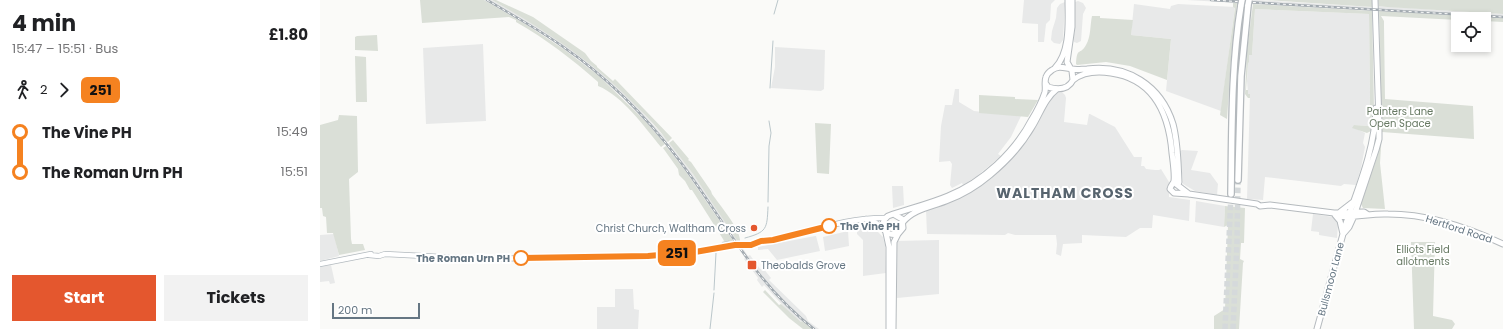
<!DOCTYPE html>
<meta charset="utf-8">
<style>
:root{--surface:#fff;--page:#f2f2f2;--text:#202124;--muted:#757577;--accent:#e4572e}
body{margin:0;font-family:Poppins,sans-serif;background:var(--page);color:var(--text);height:100vh;display:flex;flex-direction:column;font-size:15px;white-space:nowrap}
*{box-sizing:border-box;margin:0}
p{font-size:13px;color:var(--muted)}
.icon{flex:none;width:22px;height:22px;fill:none;stroke:currentColor;stroke-width:2;stroke-linecap:round;stroke-linejoin:round}
.map{position:relative;flex:1;overflow:hidden}
.side{display:flex;flex-direction:column;background:var(--surface);width:320px}
.side>*{flex:none}
.badge{padding:0 8px;border-radius:6px;font-size:14px;line-height:26px}
.controls{position:absolute;left:1131px;top:12px;display:grid;gap:8px}
.controls a{display:grid;place-items:center;width:40px;height:40px;border-radius:0px;background:var(--surface);box-shadow:0 2px 6px #0003;font-size:20px}
.scale{position:absolute;left:12px;bottom:10px;width:88px;box-sizing:border-box;padding-left:4px;border:2px solid #657683;border-top:0;font-size:11px;line-height:14px;white-space:nowrap;color:#657683;-webkit-text-stroke:3px #fff;paint-order:stroke}
.map>.badge{position:absolute;translate:-50% -50%;box-shadow:0 0 0 2px #fff}
.legs{display:flex;align-items:center;gap:6px;height:44px;padding:0 12px;font-size:13px}
.legs p{margin-inline-start:auto}
.overview{display:flex;align-items:center;justify-content:space-between;height:68px;padding:0 12px}
h1{font-size:22px;font-weight:700;line-height:30px}
.primary-button{display:flex;gap:8px;margin-top:auto;padding:8px 12px}
.primary-button a{flex:1;height:46px;border-radius:0px;background:var(--accent);color:#fff;font-size:16px;font-weight:700;line-height:46px;text-align:center}
.primary-button a+a{background:var(--page);color:var(--text)}
ul{padding:0 12px;list-style:none}
li{display:flex;align-items:center;gap:14px;height:40px;font-size:15px}
li i{display:grid;place-items:center;width:6px;height:100%;margin:0 5px;background:currentColor}
li i::after{content:'';width:10px;height:10px;margin:-5px;border:3px solid;border-radius:50%;background:var(--surface)}
li p{margin-inline-start:auto}
li:first-child i{background:linear-gradient(#0000 50%,currentColor 0)}
li:last-child i{background:linear-gradient(currentColor 50%,#0000 0)}
main{display:flex;flex:1;min-height:0}
.map>svg:first-child{display:block}
</style>
<main>
<section class="side">
<div class="overview"><div><h1>4 min</h1><p>15:47 – 15:51 · Bus</p></div><b>£1.80</b></div>
<div class="legs"><svg class="icon" aria-label="walk" viewBox="0 0 24 24"><circle cx="13" cy="4" r="2"/><path d="M13 8l-2 6 4 7M11 14l-3 7M7 12l3-4h3l4 4"/></svg>2<svg class="icon" aria-label="forward" viewBox="0 0 24 24"><path d="M9 5l7 7-7 7"/></svg><b class="badge" style="background:#f58220;color:#111">251</b></div>
<ul>
<li><i style="color:#f58220"></i><b>The Vine PH</b><p>15:49</p></li>
<li><i style="color:#f58220"></i><b>The Roman Urn PH</b><p>15:51</p></li>
</ul>
<div class="primary-button"><a>Start</a><a>Tickets</a></div>
</section>
<div class="map">
<svg width="1183" height="329" viewBox="0 0 1183 329">
<rect width="100%" height="100%" fill="#fafaf8"/>
<path fill="#e8e9e9" d="M164,0H172L204,18L231,35L265,59L290,80L314,103L348,141L345,144L303,98L260,60L218,31Z
M704,0H735L731,4L730,20L726,24L724,42H718V24L702,23Z
M867,0H937L1052,7V0H1065L1059,6L1183,14V18L1059,11V13H1052V11Z
M758,1L763,3L766,8L763,14L761,41L757,43L754,42L753,39L755,30V2Z
M745,2L743,40L740,44L734,43L731,40L732,31L736,18L737,8L740,4Z
M814,4L850,9L851,6L858,4L915,7L901,111L846,91L851,39L811,35Z
M935,9L1049,14L1050,95L1049,126L1034,125L1037,129L1045,133L1043,143L1045,147L1041,168L1036,185L1024,184L1021,186L945,177L943,200L927,199L930,95L928,94L927,81L928,62H929V55H932Z
M163,44L166,121L106,124L103,48Z
M455,47L505,50L504,89L501,91L451,88L455,67Z
M635,89H639V102L654,111L701,116L691,137L678,154L681,156L657,176L643,185L642,183L632,188L630,185L632,164L630,161L619,162L621,126L625,105H632Z
M737,92H742L745,95L746,98L744,122L767,125L769,114H770L795,127L814,157H822L821,166H824L826,169L835,170H839L841,169L849,182V197L870,200L869,221L833,215L832,228H820L806,237L762,235V243L743,244L741,256L736,254L737,244L736,235H695L688,233L685,235L607,234L606,210L636,200L651,191L664,183L690,160L709,139L730,99Z
M349,143L373,174L428,256L430,255L440,269L443,268L451,278L449,280L486,316L488,321L499,329H493L482,321L481,322L467,310L444,285L442,287L437,280L438,278L424,259L425,258L364,169L346,146Z
M862,150L878,151L871,170L890,173L898,184L897,195L875,191L863,184L860,151Z
M572,186H583L584,205L573,208Z
M876,201L905,206L904,227L875,222Z
M993,214L1013,217L1018,224L1017,238L999,235V232L991,231Z
M546,224L552,226L563,237L565,245L566,273L543,276V240L537,234V226Z
M528,231L529,246L505,251L503,237Z
M14,234L19,256L0,261V235Z
M495,236H496L500,251L457,260L448,249L438,250V247Z
M619,240V294L577,298L576,241Z
M11,265L15,283L10,284L9,281L0,282V267Z
M295,289H313L314,309L319,310L318,329H277V307H295Z"/>
<path fill="#dadfd7" d="M100,0H164L207,25L245,50L279,76L325,121L345,144L341,147C324,127 303,96 278,86V82C252,59 226,39 196,22V20L189,17L102,23Z
M172,0H176L213,17L265,53L271,61L277,66V67L293,81L295,79L297,81L352,138L348,142C339,129 328,118 317,107C274,62 226,31 172,0Z
M937,0H1052V7L945,0Z
M1058,0H1183V14L1067,7L1059,6Z
M913,3H917L911,59L907,119L900,115L915,8L913,7Z
M933,4L1052,11L1054,108L1051,131L1047,133L1032,128L1034,125L1049,126L1050,95L1049,14L935,9L932,55H929V62L928,63L926,90H928V94H930V98H928L925,94L927,50Z
M1059,11L1183,18V22L1164,21V19L1145,18L1138,20L1061,16L1064,21V26L1065,99L1153,106L1154,139L1062,132L1060,163L1065,209L1043,208L1041,204L1058,154L1060,142L1061,103Z
M772,16H780V18L813,20L811,35L851,39L847,80L810,66L786,62L757,65L756,64C757,46 760,56 766,45C771,37 770,25 772,16Z
M57,35L58,51L35,50V37L37,36Z
M35,56L46,57L47,102H36Z
M659,95L695,97V99L718,100L708,117L659,113Z
M19,115L37,116L38,172L29,179L31,239L32,244H43L45,250L19,255L13,233H7L6,217L3,216L2,208H0V125L18,120Z
M495,123L511,124L509,174L497,173Z
M353,140L369,159L368,160L371,162L391,191L392,194C399,204 421,230 420,241L418,242L373,174L349,143Z
M346,146L364,169L414,242L402,244V242L404,241L403,239L372,190H370L365,181L359,175L358,169L343,148Z
M905,206L925,208L924,243H921L920,259L924,261L923,263L919,329H894V316L905,309L908,225L904,227Z
M1091,242H1115L1113,316L1132,320L1135,324L1132,329H1094Z
M445,290L459,305L461,304L481,322L482,321L493,329H483L469,318L443,292Z"/>
<g fill="none" stroke-linecap="round" stroke-linejoin="round">
<path stroke="#bbc7cb" stroke-width="1" d="M454,14L458,0
M450,88L453,41
M448,202L449,146L451,133L449,121
M425,238C447,232 447,229 448,207
M402,243L409,241
M394,290L396,253
M390,329L394,293"/>
<path stroke="#d5d9db" stroke-width="5.5" stroke-dasharray="5.5 3" stroke-linecap="butt" d="M905,329L911,194
M913,329L917,242L918,180"/>
<g stroke="#b3babf" stroke-width="6">
<path id="secondary" d="M546,219L548,221L556,223L564,230
M49,255L59,256L65,254L162,259L328,256L384,251L415,245H431L441,241L453,240C489,232 528,217 566,218
M0,264L51,254"/>
</g>
<g stroke="#b5babe" stroke-width="7">
<path id="primary" d="M735,68C751,51 748,21 748,0
M753,80C763,72 778,71 791,73C834,79 849,115 852,153C853,161 855,174 854,181C853,184 851,185 850,189L854,193L869,194L937,204L940,206L950,205L1014,213L1044,212L1047,214
M726,84L728,87C738,90 748,90 753,80L752,71L747,62L752,27V0
M856,184L869,194
M1020,212L1033,202
M575,215L582,219L583,228L578,234C565,237 557,225 568,216C588,209 609,204 628,196C663,182 695,152 712,119C717,111 722,101 725,92C726,87 724,82 726,77C727,74 729,72 732,70C739,65 744,68 752,69C757,70 762,69 767,69C807,64 841,85 853,124C858,143 858,163 859,182L858,185
M1015,215L1020,221L1023,234
M1017,216C1034,218 1051,213 1068,214C1108,214 1147,227 1183,244
M583,222C594,209 611,207 626,201C642,195 657,186 670,175C687,161 701,146 712,127C720,114 725,98 737,89
M1026,229L1025,226C1038,188 1055,149 1056,108
M566,233L569,247V329
M573,329L574,242L578,234
M997,329L1023,234L1029,227L1034,216L1056,150L1059,139V123L1055,0"/>
</g>
<g stroke="#b4b9bd" stroke-width="8">
<path id="highway" d="M918,180L921,76L928,5
M911,194C912,130 911,67 921,5"/>
</g>
<use href="#secondary" stroke="#fff" stroke-width="4.5"/>
<use href="#primary" stroke="#fff" stroke-width="5"/>
<use href="#highway" stroke="#fff" stroke-width="5.5"/>
<g stroke="#a2aab0" stroke-width="2.5">
<path id="rail" d="M167,0C192,15 218,29 242,46C287,77 326,116 359,160C404,219 433,282 494,329
M891,0L1183,17"/>
</g>
<use href="#rail" stroke="#fff" stroke-width="1" stroke-dasharray="3" stroke-linecap="butt"/>
<g stroke="#b4b9bd" stroke-width="8" stroke-linecap="butt">
<path id="highway-bridge" d="M921,5L922,0
M928,5L929,0"/>
</g>
<use href="#highway-bridge" stroke="#fff" stroke-width="5.5"/>
</g>
<g fill="none" stroke-linecap="round" stroke-linejoin="round">
<g stroke="#fff" stroke-width="9">
<path id="line-1" d="M201,258L328,256L375,252L415,245H431L441,241L453,240L509,226"/>
</g>
<use href="#line-1" stroke="#f58220" stroke-width="6"/>
</g>
<g fill="#fff" stroke="#f58220" stroke-width="2">
<circle cx="509" cy="226" r="7"/>
<circle cx="201" cy="258" r="7"/>
</g>
<g fill="#e4572e" stroke="#fff" stroke-width="1.5">
<circle cx="434" cy="228" r="4"/>
<rect x="427" y="260" width="10" height="10" rx="2"/>
</g>
<g text-anchor="middle" dominant-baseline="central" stroke-width="4" stroke-linejoin="round" paint-order="stroke">
<g font-size="10" fill="#687a64" stroke="#fff">
<text x="1080" y="111">Painters Lane<tspan x="1080" dy="12">Open Space</tspan></text>
<text x="1103" y="249">Elliots Field<tspan x="1103" dy="12">allotments</tspan></text>
</g>
<g font-size="10" font-weight="bold" fill="#657683" stroke="#fff" text-anchor="start">
<text x="520" y="226">The Vine PH</text>
<text x="190" y="258" text-anchor="end">The Roman Urn PH</text>
</g>
<g font-size="10" fill="#657683" stroke="#fff" text-anchor="end">
<text x="426" y="228">Christ Church, Waltham Cross</text>
<text x="441" y="265" text-anchor="start">Theobalds Grove</text>
</g>
<g font-size="10" fill="#657683" stroke="#fff">
<text transform="translate(1139 229) rotate(18)">Hertford Road</text>
<text transform="translate(1011 279) rotate(-75)">Bullsmoor Lane</text>
</g>
<g font-size="14" font-weight="bold" letter-spacing="1" fill="#57646e" stroke="#fff">
<text x="745" y="193">WALTHAM CROSS</text>
</g>
</g>
</svg>
<div class="controls">
<a><svg class="icon" aria-label="locate" viewBox="0 0 24 24"><circle cx="12" cy="12" r="6"/><path d="M12 2v4M12 18v4M2 12h4M18 12h4"/></svg></a>
</div>
<div class="scale">200 m</div>
<b class="badge" style="left:357px;top:253px;background:#f58220;color:#111">251</b>
</div>
</main>
